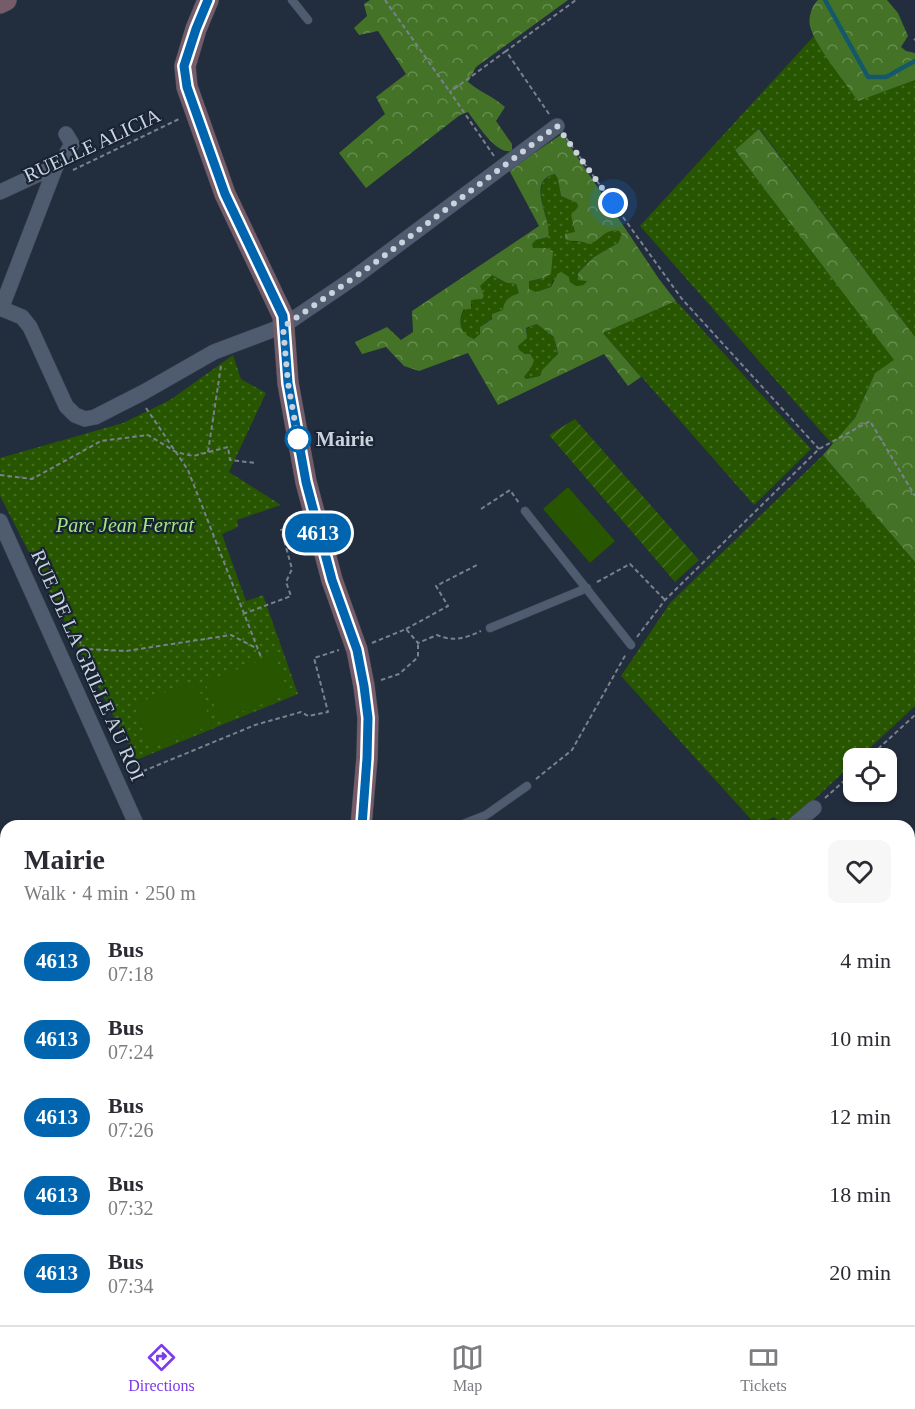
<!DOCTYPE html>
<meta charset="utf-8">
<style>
:root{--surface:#fff;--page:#f7f7f7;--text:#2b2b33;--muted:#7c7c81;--line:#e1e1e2;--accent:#7c3aed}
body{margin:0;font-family:"Times New Roman",serif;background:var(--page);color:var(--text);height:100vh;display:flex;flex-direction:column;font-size:22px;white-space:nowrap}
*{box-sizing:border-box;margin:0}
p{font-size:20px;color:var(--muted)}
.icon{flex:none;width:33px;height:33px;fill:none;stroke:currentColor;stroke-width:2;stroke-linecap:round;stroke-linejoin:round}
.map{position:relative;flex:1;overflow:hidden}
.sheet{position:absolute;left:0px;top:820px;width:915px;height:506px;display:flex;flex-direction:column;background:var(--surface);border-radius:18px 18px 0 0;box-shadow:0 2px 4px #0004}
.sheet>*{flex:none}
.badge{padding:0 12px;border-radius:20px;font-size:21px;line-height:39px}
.tools{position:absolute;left:843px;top:748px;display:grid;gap:12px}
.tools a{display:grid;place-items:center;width:54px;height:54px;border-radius:12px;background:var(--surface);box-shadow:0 2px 4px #0004;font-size:30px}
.you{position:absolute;width:30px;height:30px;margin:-15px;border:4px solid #fff;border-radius:50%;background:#1a73e8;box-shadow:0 0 0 9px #1a73e833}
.map>.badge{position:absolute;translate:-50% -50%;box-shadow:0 0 0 3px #fff}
.round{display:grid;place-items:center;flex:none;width:63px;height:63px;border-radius:12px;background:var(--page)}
.headline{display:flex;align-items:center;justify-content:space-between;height:102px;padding:0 24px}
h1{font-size:28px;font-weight:700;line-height:45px}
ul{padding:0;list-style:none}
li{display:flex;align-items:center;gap:18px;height:78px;padding:0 24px}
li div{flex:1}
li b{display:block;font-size:22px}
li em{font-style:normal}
li .badge{min-width:66px;font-weight:700;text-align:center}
.menu{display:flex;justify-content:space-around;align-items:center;height:84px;border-top:2px solid var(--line);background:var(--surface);font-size:16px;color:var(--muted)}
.menu a{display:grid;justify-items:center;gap:3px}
.menu .on{color:var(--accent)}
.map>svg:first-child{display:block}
</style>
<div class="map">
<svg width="915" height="1325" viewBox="0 0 915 1325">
<defs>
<pattern id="grass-dots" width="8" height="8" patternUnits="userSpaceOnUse" patternTransform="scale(1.5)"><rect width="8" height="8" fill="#275500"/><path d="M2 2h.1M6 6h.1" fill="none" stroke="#456d25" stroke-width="1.8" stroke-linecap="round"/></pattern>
<pattern id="forest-crowns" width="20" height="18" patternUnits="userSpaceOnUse" patternTransform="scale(1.5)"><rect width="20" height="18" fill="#447327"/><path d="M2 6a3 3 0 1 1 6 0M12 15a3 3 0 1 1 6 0" fill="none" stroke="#668c50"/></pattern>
<pattern id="garden-furrows" width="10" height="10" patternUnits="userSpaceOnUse" patternTransform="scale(1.5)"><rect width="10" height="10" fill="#275500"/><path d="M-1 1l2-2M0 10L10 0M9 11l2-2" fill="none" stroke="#456d25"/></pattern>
</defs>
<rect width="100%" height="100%" fill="#222d3d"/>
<path fill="url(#grass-dots)" d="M814,36L858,100L915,80V337L760,129L735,150L895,360L875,373L855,418L833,445L640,226Z
M556,174L558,179L561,196L577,203L578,208L571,215L576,229L572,242L598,239C605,231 609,230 619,231L622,235L618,243L594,257L578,273L588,281L584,285L576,286L570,282L569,277L553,280L551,287L536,292L528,289L529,281L544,278L545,248H533L532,244L536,240L548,237C547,230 547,223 546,217C542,202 533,179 556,174Z
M492,275L507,283L516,284L519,293L503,310L492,314V318L480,327V334L474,339C460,334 456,322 465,309L472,306L471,300L482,299L484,296L479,286Z
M676,301L811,449L754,505L603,333Z
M537,324L554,337L558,355L542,370L540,376L526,379L524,377L532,366L525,354L519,350L518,346L527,333L526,329Z
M233,355L241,379L266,393L229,472L281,505L237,520L238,527L222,534L246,601L263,595L298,694L136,760L0,496V458L123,423L170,400Z
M823,455L915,562V706L858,759H854L853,763L799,814L782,823L773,817L757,826L621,676L670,603Z
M915,1188V1325H877L878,1320H909V1202Z"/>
<path fill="url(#forest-crowns)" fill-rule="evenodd" d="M370,0H568L476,67L468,82C480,92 494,97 505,107L496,121L512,144V151C496,155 478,125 468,112L460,115L366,188L339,153L385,114L376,97L406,74L378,31L359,35L354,28L367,16L364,4Z
M818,0H887L898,13L908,36L901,47L906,51L915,53V80L858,101C845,82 815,46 810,26C808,18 812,5 818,0Z
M759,129L915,337V562L823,455L855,418L875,373L894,360L735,150Z
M562,134L659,279L676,301L603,333L641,377L628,386L604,354L498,405L468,353L419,371L404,366L386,347L362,354L355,342L387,327L401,340L413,332L412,311L539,226L509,170ZM555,174L558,179L561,196L577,203L578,207L571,215L575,232L565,234V239C573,243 580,239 588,244C603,241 601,229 619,231L622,235L618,243L594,257L578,273V280L587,281L584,285L576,286L570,282L569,277L563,273H558L551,287L536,292L529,289V281L544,278L551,274L553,251L545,248H533L532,244L536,240L548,237C553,220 524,181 555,174ZM492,275L507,283L516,284L519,293C510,297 504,299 503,310L492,314V319L480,327V334L474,339C460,334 457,322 464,309H471V300L482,299L484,296L480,286ZM537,324L554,337L558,354L542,370L540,376L526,379L524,377L532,366L534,360L530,354H525L519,350L518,346L527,338L526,328Z
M683,1320H793L797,1325H683Z"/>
<path fill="url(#garden-furrows)" d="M575,419L699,560L675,582L549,435Z"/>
<path fill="#275500" d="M568,487L615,541L590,563L543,509Z
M274,655L289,694L220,720L205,682Z
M196,681L212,725L150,748L134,704Z"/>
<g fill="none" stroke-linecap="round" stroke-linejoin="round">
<path stroke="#13596b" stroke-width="4.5" d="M825,0L868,77H886L915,61
M909,1235L915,1224
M848,1325L851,1320"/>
<g stroke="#404a58" stroke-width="9">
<path id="service" d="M292,0L308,20
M525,511L631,645
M490,628L587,588
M458,826L486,815L527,786"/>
</g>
<g stroke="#404a58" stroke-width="16">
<path id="minor" d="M0,192L56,166
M0,308L22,317L30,327L66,406L75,415L85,419L95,417L144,392L214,352L283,326L355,277L557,126
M1,309L56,166L65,156L72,144L66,134
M0,521L137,826
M793,826L814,808
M0,1193L6,1199
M125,1320L130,1325"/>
</g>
<g stroke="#404a58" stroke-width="20">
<path id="tertiary" d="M0,1105L6,1099"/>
</g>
<g stroke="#404a58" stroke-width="22">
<path id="secondary" d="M208,0L196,29L185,66L187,87L225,194L283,316L288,383L306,482L332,580L357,650L364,686L368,718L367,758L361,826
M0,3L6,0
M329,1325L330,1320"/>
</g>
<path stroke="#78828f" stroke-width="2" stroke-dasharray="4.5 3" stroke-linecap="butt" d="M385,0L450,92
M914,40L915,39
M549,114L506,51L576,0
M566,138L682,299L819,449
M494,156L450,92L506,51
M73,170L179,119
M146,408L188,470L261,657
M208,452L221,366
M0,475L32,479L101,441L148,435L176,452L193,456L228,447L230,460L256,463
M481,509L510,490L519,503
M597,582L630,564L665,600
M243,614L291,596L286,582L292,569L281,529
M406,629L448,606L436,586L477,565
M66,632L73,634L86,649L126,651L231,635L258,649
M637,637L665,600L819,449L870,421L915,496
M372,643L406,629L418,643L437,635C453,642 466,638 481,631
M381,680L399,674L418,657V644
M123,757L131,755L141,772L255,725L301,712L308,716L328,712L314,658L339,650
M867,759L915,715
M536,779L572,750L626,654
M825,798L854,772
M909,1162L915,1164
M762,1320L771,1325
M77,1325L82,1320
M485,1325L489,1320
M830,1325L832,1320"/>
<use href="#service" stroke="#4f5b6e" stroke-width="8"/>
<use href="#minor" stroke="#4f5b6e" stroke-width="15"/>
<use href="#tertiary" stroke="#4f5b6e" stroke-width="18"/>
<use href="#secondary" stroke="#765c68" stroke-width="21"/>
</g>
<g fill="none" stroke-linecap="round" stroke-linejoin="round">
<g stroke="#fff" stroke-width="14">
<path id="line" d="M208,0L196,29L184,66L187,87L225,194L283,316L288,383L306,482L332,580L357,650L364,686L368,718L367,758L362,826"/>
</g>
<use href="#line" stroke="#0065ae" stroke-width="9"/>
<path stroke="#cad2dd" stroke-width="6" stroke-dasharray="0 10.8" d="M298,439L288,383L283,327L372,265L557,126L613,203"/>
</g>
<circle fill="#fff" stroke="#0065ae" stroke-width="3" cx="298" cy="439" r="12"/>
<g text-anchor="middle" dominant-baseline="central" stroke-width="4.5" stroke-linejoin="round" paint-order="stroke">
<g font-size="20" fill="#cad2dd" stroke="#182333">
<text transform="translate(92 145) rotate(-25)">RUELLE ALICIA</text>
<text transform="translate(88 665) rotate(66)">RUE DE LA GRILLE AU ROI</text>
</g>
<g font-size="20" font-weight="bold" fill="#cad2dd" stroke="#182333" text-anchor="start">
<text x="316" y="439">Mairie</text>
</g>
<g font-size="20" font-style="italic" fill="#a4e781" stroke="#182333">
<text x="125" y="525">Parc Jean Ferrat</text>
</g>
</g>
</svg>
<div class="tools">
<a><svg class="icon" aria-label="locate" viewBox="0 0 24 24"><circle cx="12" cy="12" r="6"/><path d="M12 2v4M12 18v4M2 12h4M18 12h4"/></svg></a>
</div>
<div class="you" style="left:613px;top:203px"></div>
<b class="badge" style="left:318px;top:533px;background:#0065ae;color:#fff">4613</b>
<section class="sheet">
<div class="headline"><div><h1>Mairie</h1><p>Walk · 4 min · 250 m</p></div><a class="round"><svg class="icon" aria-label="heart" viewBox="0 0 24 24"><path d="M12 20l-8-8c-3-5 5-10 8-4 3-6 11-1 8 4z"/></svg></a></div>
<ul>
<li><span class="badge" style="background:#0065ae;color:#fff">4613</span><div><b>Bus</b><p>07:18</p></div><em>4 min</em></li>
<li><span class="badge" style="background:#0065ae;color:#fff">4613</span><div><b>Bus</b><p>07:24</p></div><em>10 min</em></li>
<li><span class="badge" style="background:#0065ae;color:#fff">4613</span><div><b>Bus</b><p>07:26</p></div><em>12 min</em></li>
<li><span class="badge" style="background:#0065ae;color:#fff">4613</span><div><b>Bus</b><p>07:32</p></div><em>18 min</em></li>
<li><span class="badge" style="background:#0065ae;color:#fff">4613</span><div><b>Bus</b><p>07:34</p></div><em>20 min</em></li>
</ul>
</section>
</div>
<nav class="menu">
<a class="on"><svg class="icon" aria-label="directions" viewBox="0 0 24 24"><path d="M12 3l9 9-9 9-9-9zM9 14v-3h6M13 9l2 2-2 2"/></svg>Directions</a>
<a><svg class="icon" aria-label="map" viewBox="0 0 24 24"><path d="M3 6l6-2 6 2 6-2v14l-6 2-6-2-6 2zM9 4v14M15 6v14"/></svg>Map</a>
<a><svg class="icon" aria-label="tickets" viewBox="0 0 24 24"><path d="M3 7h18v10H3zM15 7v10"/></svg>Tickets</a>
</nav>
